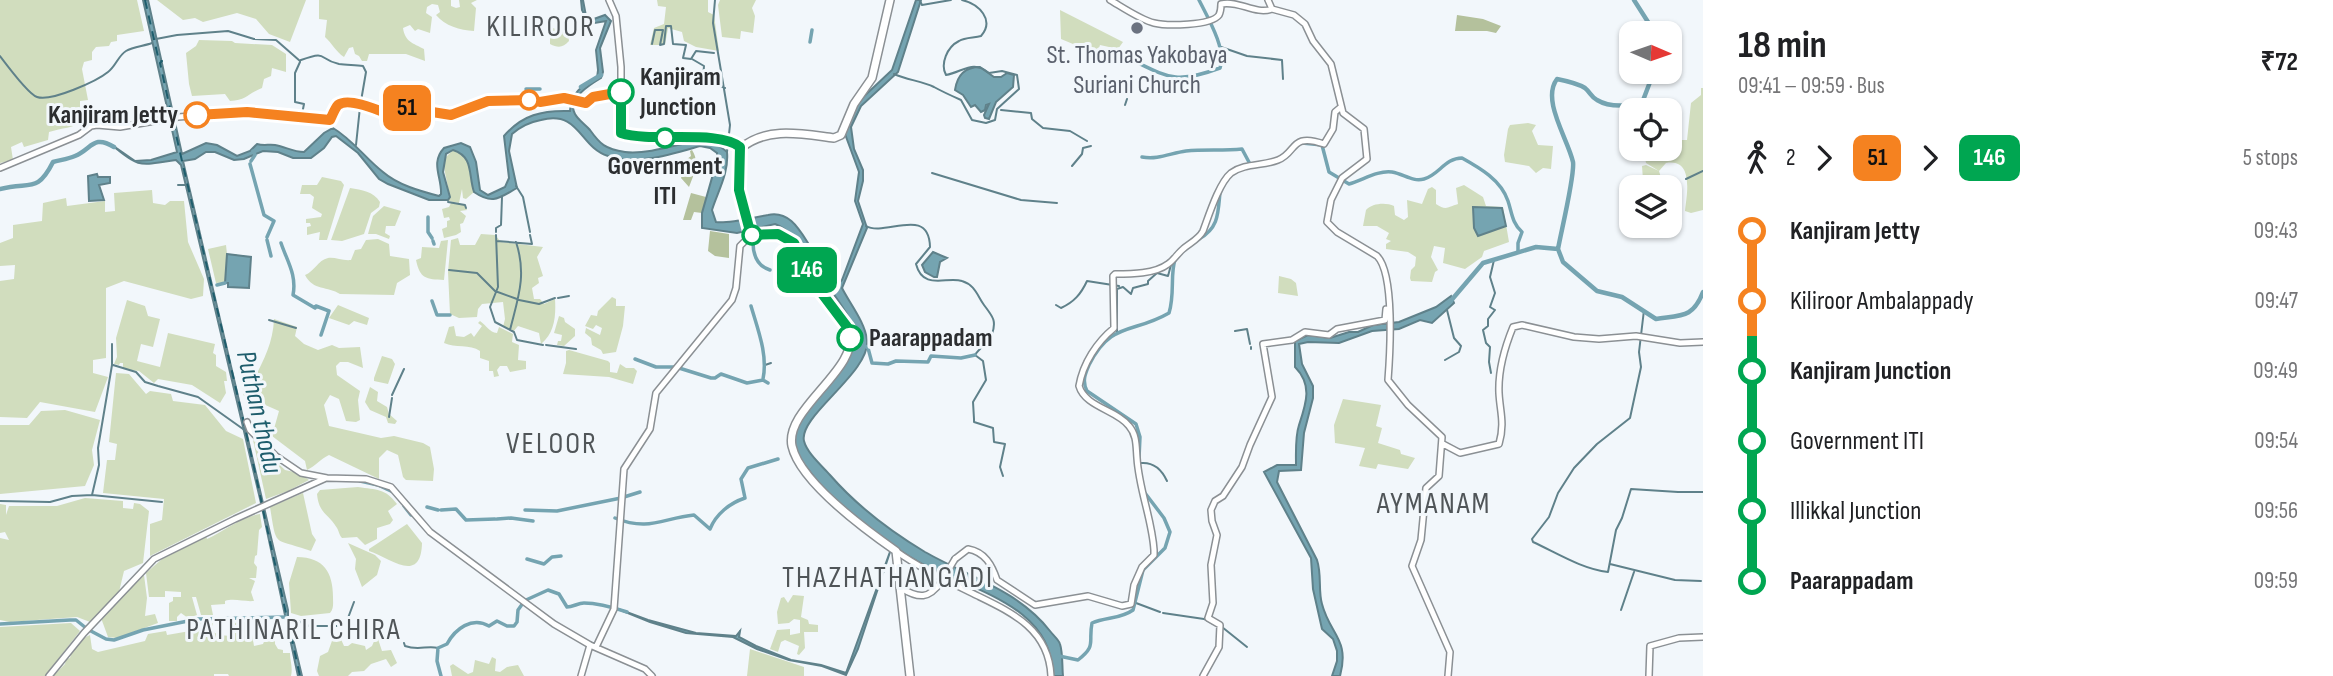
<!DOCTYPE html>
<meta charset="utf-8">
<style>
:root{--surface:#fff;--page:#f6f6f6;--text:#202124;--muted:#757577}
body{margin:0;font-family:"Sofia Sans Condensed",sans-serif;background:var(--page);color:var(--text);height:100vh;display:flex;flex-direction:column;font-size:26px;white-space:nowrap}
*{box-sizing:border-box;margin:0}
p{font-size:23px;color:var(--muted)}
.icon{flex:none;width:38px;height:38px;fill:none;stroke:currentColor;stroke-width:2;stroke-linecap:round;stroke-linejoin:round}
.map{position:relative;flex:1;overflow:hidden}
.panel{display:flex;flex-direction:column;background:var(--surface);width:630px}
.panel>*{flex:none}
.badge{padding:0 14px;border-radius:10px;font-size:24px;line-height:46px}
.needle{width:46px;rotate:92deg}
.controls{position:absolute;left:1619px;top:21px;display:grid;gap:14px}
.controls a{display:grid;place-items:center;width:63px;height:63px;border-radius:14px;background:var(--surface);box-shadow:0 2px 5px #0004;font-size:35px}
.map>.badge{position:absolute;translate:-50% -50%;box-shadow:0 0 0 4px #fff}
.legs{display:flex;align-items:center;gap:10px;height:77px;padding:0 35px;font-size:23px}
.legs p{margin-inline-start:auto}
.head{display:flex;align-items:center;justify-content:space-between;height:119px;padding:0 35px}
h1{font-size:38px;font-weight:700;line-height:52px}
ul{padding:0 35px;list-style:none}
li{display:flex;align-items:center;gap:24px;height:70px;font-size:26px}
li i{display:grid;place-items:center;width:10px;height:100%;margin:0 9px;background:currentColor}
li i::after{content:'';width:18px;height:18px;margin:-9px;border:5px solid;border-radius:50%;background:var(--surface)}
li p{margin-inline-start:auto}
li:first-child i{background:linear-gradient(#0000 50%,currentColor 0)}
li:last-child i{background:linear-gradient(currentColor 50%,#0000 0)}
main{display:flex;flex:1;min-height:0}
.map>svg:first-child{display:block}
</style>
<main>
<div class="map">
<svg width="1703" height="676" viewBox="0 0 1703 676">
<rect width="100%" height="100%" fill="#f2f7fb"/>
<path fill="#d1ddbe" d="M0,0H137L144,31L117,35V41L111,42L109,46L96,47L92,52V60L84,62L82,69L88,100L80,101V111L90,112L96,119L89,122L85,121C73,128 62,128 49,132L48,140L24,147L22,142L11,147L13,160L0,163Z
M157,0H306L290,42L269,34L256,19L237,13L203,22L195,18L183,20Z
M319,0H451V6L456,8L460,7L459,0H477L471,3L476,8L474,31C460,30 445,26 436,15L440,12L438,5L432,4L427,7L426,13L432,17L430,33L418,29L415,31L410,25L403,28C405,42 413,43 424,49L425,61L406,54H369L367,61H362L359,56L355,54L353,47L349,48L344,57C336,52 332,43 325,37L327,20L319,19Z
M657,0H708V12L714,15L719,51L696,47L684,41L682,32L668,28L665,45H650L654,28L664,24L666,7L658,6Z
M720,0H756L752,8L755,16L753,33L741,31L740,39L722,37L718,5Z
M1060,10L1123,42L1118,49L1100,45L1097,54L1061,39Z
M547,26L568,33L569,41C563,48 558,48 550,44V33L547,31Z
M199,40L232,41L235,43L272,45L286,54V72L272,68L271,76L264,79L262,88C247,94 247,100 230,101L225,94L192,96L189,84L186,53L196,46Z
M1701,88H1703V210L1691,213L1685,211C1687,194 1694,158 1666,163L1659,171L1662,181L1671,185L1675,190L1670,198V187H1655L1654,183L1643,180L1642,166L1646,165L1659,171L1646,163L1645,158L1652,157L1661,149H1670V140L1674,136L1675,128H1682L1681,140H1687L1691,103L1701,95Z
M1528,123L1536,125L1532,131L1538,145L1553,146L1551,169L1543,168L1536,173L1529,166L1505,162L1504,155L1508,129L1510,125Z
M453,150C474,157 468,174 474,192L466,199L463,198L462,189L459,203L448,201C451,188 443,174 444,159Z
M322,177L341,181L344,185L327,240H319L320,232L307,235V227L311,226L310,223H306V219L321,217L322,214L312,208L314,197L310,194H300L302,185H317Z
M1464,185L1483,197L1486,206L1503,207L1509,242L1484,251L1482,257L1465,269L1443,263L1445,248L1434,246L1431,257L1438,270L1435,272L1432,282L1411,281L1410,278L1411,270L1415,266L1416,257L1408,252L1386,249V244L1391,241L1386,239L1389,233L1377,226H1363L1366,210C1372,203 1386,202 1394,206L1395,215L1404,220L1408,217L1407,200L1422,204L1428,189L1432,187L1436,190V204C1446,211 1448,207 1458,204L1456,188Z
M350,188C362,190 373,191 380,202L379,207L371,213L364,234L342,241L331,240Z
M152,190L153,203L165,205L170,201H184L188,242L204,279L203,296L191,299L124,281L106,288V358L93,360V373L108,377L95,412L40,402L27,418L0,417V281L14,279L15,265L0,266V243L13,238V225L42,221L43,203L66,198L67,206L105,201V212L115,211L114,193Z
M451,203L465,205L467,210L460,211L466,216L463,223L460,224L461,232L456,235L444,238L442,229L447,227V221L450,220L449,217L444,218L442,209L449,207Z
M384,206L401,211L395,226H386L385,233L390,236L389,239L376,234H368L373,216Z
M481,234L495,235L501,242L543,247L537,257L543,276L538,278L539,283L532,288L534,299H540L544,304L555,299C556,315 555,333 541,344L539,333L518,326L513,332L503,327L505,319L503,302L482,304L478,309L477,317L459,318L450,314L448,272L451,240L458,238L460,245H475Z
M378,239L389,244L390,256L409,259L410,275L397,283L394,295L340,294C328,286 313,291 305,275C314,272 318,260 328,258C335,257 343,261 351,260L355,250L361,249L366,240Z
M448,240L444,280C426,279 420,279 416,260L421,258L422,247L439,248L441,241Z
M226,245L227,254H237L234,282L216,283L208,249Z
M1279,276L1291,279L1296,283L1298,296L1278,293Z
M612,297L616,299V306H625L623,326L616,352L603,354L601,350L592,345L591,338L585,333L586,328L600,335L602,328L596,325L593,329L585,326L591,315L597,316L598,311Z
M127,300L145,306L148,316L160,319L153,347L141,344L137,361L160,367L168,333L215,344L213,353L216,355V366L226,372L227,381H224L226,393L220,403L192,385L158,379L154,383L139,371L123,369V363H120L119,365L114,364L117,357L116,338Z
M338,305L369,318L367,325L354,321L349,325L329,318Z
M559,316L564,318L565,322L575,329V336L564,346L557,345L558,341H561L562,335L554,333Z
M274,319L297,327L295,336L304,344L318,350L332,345L339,348L360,347L363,368L348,362H340L336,366L337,375L360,391L358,400L360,420L356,422L346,421L339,399L330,395L324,405L329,426L381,438L394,436L423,443L430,447L434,469L433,481L406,480L403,477L398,455L387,450L379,458V479L329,455C320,459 316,466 307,470L305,461L272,436L279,411L243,395V388L251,385C262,363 273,345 274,319Z
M480,321C487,326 489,332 497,333L499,327L513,334L512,342L519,345L518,360L526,361V369L510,372L507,366H500L497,370L499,376L494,377L493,371H489V361L480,358V351C470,344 455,348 444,343L449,327L454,326L456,336L464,337L471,333L474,337L482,326L478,323Z
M569,350L608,361L610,363V372L617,373L620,364L626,368H634L637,371L633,384L609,377L563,374L566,363V351Z
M382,356L392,359L395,364L388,384L374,381V378Z
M116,373L129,374L146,394L150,391L171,394L173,401L205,405L226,431L243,439L256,503L150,556V524L162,520L164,499L103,493L107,460H115L117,444L109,442Z
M370,387L378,392L377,401L387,407L389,414L397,421L395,424L388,423L386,417L370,410L365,402Z
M1343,399L1381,405L1376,426L1382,428L1378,443L1400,450L1401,454L1415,458L1408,469L1378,464L1376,469L1359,466L1365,448L1335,443L1334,425Z
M65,410L100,420L92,450L94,465L85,486L0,494V425H29L41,411Z
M253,440L285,470L299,473L309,480L288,491L266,499Z
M358,487C377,490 385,488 397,504L388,511L393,520L390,524L377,528V539L365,545L357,537L342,538C339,535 339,531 337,528C328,513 319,514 317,494L320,490Z
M303,493L312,534L316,540L311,551C273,537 277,550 270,507Z
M85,498L123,501V508L133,509L134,503L140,504L149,511L143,563L124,571L119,592L90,622L77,617L10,622L0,620V538L9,540L5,532L0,533V504L6,505V515L9,506H57Z
M260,514L262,527L259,530L257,555L255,556L254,563L257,567L256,578H249L255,581L251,592L254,601C244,602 234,598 225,601V604L211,605L213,615H201L196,597H192L197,615L188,618L181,613L177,617V621H169V603L173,601V597H181V592L165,591V597H149L146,573L162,559L206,536L207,539C225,531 241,517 260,514Z
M407,524L422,543C421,585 390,558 369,551V549Z
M348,543L375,555L381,561L377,575L362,587L355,569L356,559Z
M297,557C324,557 333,573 333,597C333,604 334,608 330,613L301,616L291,613L289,583Z
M144,575L147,598L145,616L155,614L158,623L117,638L108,637L101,618Z
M793,595L804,596L801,617L808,620L809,624L818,625V632H804L805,648L799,655L797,654L799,646L785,640L781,642L778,652L770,649L777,630L790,629V635L800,633V620L794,619L789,623L778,624L777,612L781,598L784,597L788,603Z
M206,622L213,623V632L219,635L231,636L233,623L250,622L254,646L263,644L266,637V633H270L275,630V644L278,649L283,650V653H290C290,661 293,667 291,676H229L228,674H214V676H53L65,664L66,659L70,658C72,649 80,639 90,635L92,649L98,652L145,641L148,634L166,631L167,635L190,631L194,624Z
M71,623L80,631L45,676H0V627Z
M340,637L344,646H348L352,643L365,646L366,650L372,646L375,639H378L382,651L391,650L397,663L391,667L386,659L371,664L364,671L352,672L348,676H319L317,671L320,656L328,652L333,638Z
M750,649L804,667V676H747Z
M492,657L496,659L495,671L500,672L507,667L518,665L524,676H452L450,666L453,664L468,674L473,672L475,660L489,664Z"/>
<path fill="#b4c19c" d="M1457,15L1483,19L1501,26L1496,33L1487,31H1455Z
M692,150C700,162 694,174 689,187L681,178L684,170L682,163L691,156L690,151Z
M691,193L706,197L702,213L694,212L691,220H683Z
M710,231L729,234V258L715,256L708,251Z"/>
<path fill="#75a4b1" stroke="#5f818a" stroke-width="2" d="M143,0H148L182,154L206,143L217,145L237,156L250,151L257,144C264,146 269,144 275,145C286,147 293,152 304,152L324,133L333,128C353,140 365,158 383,172C398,185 420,191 439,196L441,194C442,177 430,163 444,148L461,143L470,147L476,162L480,190L488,195L505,187L509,178L504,136C522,115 542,110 570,111C571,92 582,86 597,78L598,70L596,50L606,21L589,24L582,10L581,0H583L586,16L591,20L605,15L611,21L600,48L603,72L601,78C591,84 566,99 575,114C578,120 585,124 590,130C600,144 605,149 625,152C646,155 679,144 700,140C712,141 718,144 727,152C729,173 718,191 712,210L716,222C728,224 755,217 768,215C791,210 801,233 812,249C820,261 830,272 839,283L842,280L863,224L855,201L859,172L845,134L847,124L860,100L892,70L916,0H921L898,72L861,106L851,127L854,149L863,170V181L858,201L867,228L842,288C850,304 865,322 867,340C871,372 798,416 804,441C807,453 822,466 830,475C857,506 890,531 925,552C969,577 1018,590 1050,631C1053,635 1059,640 1060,644C1063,653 1062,667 1063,676H1052C1055,602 960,588 912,558C875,536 837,507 811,473C805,465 792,452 792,442C792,408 860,365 855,334C852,316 827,285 816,271C804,256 795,231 775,224L737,233L702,228V213L717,160V153L710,148L700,146C672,154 636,166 608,156C579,147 580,110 541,120C530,122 520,127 512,134L509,151L517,188C499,198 493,205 474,192C468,174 474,157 453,150L446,154L443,172L450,197L448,200H429L388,184L379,179L358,153L336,136L332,137L324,148L311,158H293L278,152L263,151L244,159L234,160L215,152H206L195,159L183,161L288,610V618L302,676H298L261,503L181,165L176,160C140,165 140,169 112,145L135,161L151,160L177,152Z
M980,67L994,77H1001L1007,73L1014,75L1013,87L996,102L989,119L985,118L984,115L989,104L986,105L985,110L981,112L975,105L971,107L963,95L955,90C957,76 965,67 980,67Z
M97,174L98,177H110V183L99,185L104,200L89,201L88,176Z
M1473,207L1502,208L1506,226L1478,236L1474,228Z
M933,252L947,258L940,262L937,277H934L925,272L922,265Z
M227,254L251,257L249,288L228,287V283H225Z
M1451,296L1454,303L1432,323L1420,320L1399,329L1372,331L1339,343L1308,342L1299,344L1302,364L1313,386V398L1304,433L1301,470L1279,471L1277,482L1317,560C1322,575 1318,590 1322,604C1330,635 1350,639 1340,676H1332L1337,661V651L1333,639L1322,629L1313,589L1311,558L1264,472L1277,465H1296C1296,453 1295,437 1299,425C1306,404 1313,385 1295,367V341L1308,335L1330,338L1349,332H1358L1373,325L1399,322L1436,307Z
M891,549L858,649L846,675L822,666L789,660L757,649L733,637L686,633L650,622L613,607L648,620L696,633L736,636L740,631L739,637L756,646L791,660L821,665L846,673Z"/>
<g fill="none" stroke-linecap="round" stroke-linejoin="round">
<path stroke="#5f818a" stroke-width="2" d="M715,0L713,23L730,125L727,152
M920,1L922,5L951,0
M156,39L177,35L228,31L254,39L276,40L300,61
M652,44L655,30H663L660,45L664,44L666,26H671L673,44L686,45L683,58L691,59L696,51L714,53
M1221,47L1247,56L1282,60L1283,79
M0,56C6,64 29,94 37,97C51,102 97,81 108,72C116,66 118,56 126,51C133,47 144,46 152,43
M692,59L704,66L703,78L725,88
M301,60C329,50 317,59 339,64C347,65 355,65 363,66L366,72L361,101
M300,62L295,73V102L304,104L302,114
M894,74C907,80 922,81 934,87C943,92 952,96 961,100L972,120L986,123L995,120L997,109L1019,89L1017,75L1002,71L989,73C973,59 963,72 946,75C940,64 947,47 959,41C965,37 974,38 981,36C995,20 979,4 962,0
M1125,105L1127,99
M1001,110L1031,113L1032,119L1043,128L1070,131L1087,141
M356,145L360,107
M1072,166L1082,154L1083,148L1091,146
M932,173L1021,200L1057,203
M1686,179L1703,171
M178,185H187
M516,186L523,197L530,232
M448,202L465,205L466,208
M866,226C885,237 929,205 930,247L916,264C923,291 947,276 962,281C975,285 977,295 984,305C992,316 997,320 992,334C990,342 980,347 975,355L983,361L986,380L973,402L974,419V422L993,428L994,442L1005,444L1000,467L1003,476
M496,232V228L501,225L502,197
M496,235L498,287L490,307L495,322L514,332L517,340L543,345
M497,241L532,244L530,235
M449,270L477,273L495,291L517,299
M558,298L569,296
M519,300L539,304L555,298
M1056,305L1061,308C1074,302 1081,294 1087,281L1119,286
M1644,310L1639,352L1641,367L1630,418L1597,444L1574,468L1558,493L1549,517L1532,539L1533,542C1557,553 1582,569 1608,572L1616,530L1622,518L1631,489L1678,492H1703
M269,320L296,328
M510,330C518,298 527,275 516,242
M1235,331L1247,329L1250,344
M1117,333V289L1123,287L1131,294L1133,288L1148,284V281L1157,273L1168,276L1171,265
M546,345L576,349
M1251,347V349
M1445,360L1459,352L1461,346L1454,338L1447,310
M113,365L136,372L145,382L158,386L198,397L243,429
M765,365L771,363
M1491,373L1489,362L1490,347L1486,343L1483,330L1488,326V319L1495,310L1490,307L1495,293L1490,277L1494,260
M392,395L404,369
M389,417L392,398
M1141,463C1154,462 1162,470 1167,481
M92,495L99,465L98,448L112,365V344
M0,501L50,502L72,496L92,495L162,502
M1610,564L1675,580L1701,581
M1136,603L1160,612
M1621,610L1634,572
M1163,613L1204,619L1213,624
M288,620H296L309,626H345L354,602
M1222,627L1247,647
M404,643L405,646C419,651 427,645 438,648"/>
<path stroke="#75a4b1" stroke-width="3.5" d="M810,42L812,30
M1126,57C1168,77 1174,85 1220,68C1227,50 1208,18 1199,0
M526,89H540
M1302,143L1322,145L1329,172L1349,184C1363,180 1378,170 1392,172C1404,174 1412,182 1424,179C1439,175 1445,158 1462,158C1480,168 1501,180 1508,201C1512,213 1512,223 1522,232L1518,243V252
M1142,157C1158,160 1171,153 1186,151C1204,149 1223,151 1242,149L1250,164
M251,161L255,155L253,151
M250,164L264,215L274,221L267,237
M428,217V232L432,238
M750,239L753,242C753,255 757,266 770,270
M1199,239C1219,228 1218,213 1220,192
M267,240L271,256
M433,241L434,244
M281,243C287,261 297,275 293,295L315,308L316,306L329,311L321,335
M217,285L225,283
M432,301L437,315H450
M751,306C758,330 768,355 763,379
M865,346L868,348L872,363L888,364L896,361L928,362L931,356L961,358L975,355
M635,359L656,367H676
M679,368L711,378H715L721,374L747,383L763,380L768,383
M272,456L301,474
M1139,458L1140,437L1136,424L1087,391C1082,381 1085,374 1089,365C1111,321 1133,334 1169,313C1175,294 1170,274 1175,260
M360,481L378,485L393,492
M624,497L640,492
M404,506L411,515
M427,507L438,510
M441,510L456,509L466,520L495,519
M525,510L557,511L621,498
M615,518C649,532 663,518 694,515L710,529C716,514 730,503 745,498L741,479L748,468L778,459
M497,519L511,518L533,521
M527,559L544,564L552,557L561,556
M526,600L548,590L559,594L567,607C573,607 578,603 584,603C597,603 615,608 627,612
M0,624L70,620H76L86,628
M89,630L106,639L114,640L143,630L198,619L286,617
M1059,656L1078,660C1097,645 1088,643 1092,623C1106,617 1121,619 1133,610L1143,570L1165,548L1170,532L1164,518L1145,493
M441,676L437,661L438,648L447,644C455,629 472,616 489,626L497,621L507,626H514L517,622L518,610L523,603"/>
<path stroke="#75a4b1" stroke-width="4.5" d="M1634,0L1655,33
M581,87L601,75
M0,189C30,181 37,194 53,162C60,160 68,159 75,156C92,149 93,134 114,147
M1558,249C1561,232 1575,175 1573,162C1568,139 1541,100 1557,79C1567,81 1577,83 1585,88C1590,92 1591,97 1597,100C1610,108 1628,106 1642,103L1650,82L1660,72
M1449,303L1483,263L1536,247L1558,249L1563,262L1597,291L1622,297L1656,319C1682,315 1693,318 1703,292"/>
<path stroke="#1e5d6c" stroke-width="2" stroke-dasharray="9 7" stroke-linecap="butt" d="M145,0L159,61H162L160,63C192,211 230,356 262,504
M263,510L300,676"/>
<g stroke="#8b9094" stroke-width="8">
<path id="secondary" d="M609,0L616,16L621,67V133C650,142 723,129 741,148
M1110,0C1122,7 1141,20 1154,23C1166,26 1211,26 1219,15C1220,13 1221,7 1221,4C1239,0 1255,15 1272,9
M1268,0L1272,9L1294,15L1305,24L1313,41L1331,64L1343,113L1364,129L1367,159L1342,178L1331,200L1327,222L1337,232L1377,256C1395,274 1390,354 1388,380L1408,405L1442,437L1439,476L1426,488L1421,540L1412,566L1450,652L1448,676
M0,168L79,135L91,126L97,125L120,127L178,117L247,112L330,120C332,116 335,108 339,105C348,97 378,110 388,114L401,107L451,115L488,101L532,100L540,102L564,98L586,103L593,97L621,91
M247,422L250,430L276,456L301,473L327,478L366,479L391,487L430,532L554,624L590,645L645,669L652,676
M1443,444L1460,453L1499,444C1505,423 1500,412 1499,393C1498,370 1504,349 1513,327L1522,325L1574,337L1599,339L1636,336L1680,343L1703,342
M896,551C921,569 950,582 978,596C1013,613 1049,630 1051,676
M955,559L968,549C985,552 992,565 997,580L1035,605L1088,596L1122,606L1131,604L1134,585L1142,567L1154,555V550C1152,519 1139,490 1137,458C1136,447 1137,435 1129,426C1117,410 1085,407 1079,386C1083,363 1097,342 1114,328L1113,276L1115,274C1131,274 1155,274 1168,264C1174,260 1178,253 1183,249C1190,243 1199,239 1203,231C1209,215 1219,183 1231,173C1245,163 1263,166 1278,160C1297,153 1290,132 1324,144L1333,129L1335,112L1341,107
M901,588C919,599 929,599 941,582
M596,647L614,609L624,469L650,429L656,393L732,300L736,288L740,246L751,235
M49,676L84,633L154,559L235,519L326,478
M581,676L590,645
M1203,676L1219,647L1220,625L1208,618L1213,603L1211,565L1217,535L1212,521L1211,510L1215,501L1223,496L1242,467L1250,445L1272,397L1263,344L1292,340L1305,332L1329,335L1337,329L1385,320L1386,309
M1649,676L1650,646L1679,638L1703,637"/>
</g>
<g stroke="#8b9094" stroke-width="10">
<path id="primary" d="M890,0L872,78L854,104L841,135L834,138C802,134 768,126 741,148C734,177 743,207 751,235C760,236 769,233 778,234C800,237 802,263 810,279C820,297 842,311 849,330C862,368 784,408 792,446C800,482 866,530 896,551L910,676"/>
</g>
<use href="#secondary" stroke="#fff" stroke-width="5"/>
<use href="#primary" stroke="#fff" stroke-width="7"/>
<g stroke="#8b9094" stroke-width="8" stroke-linecap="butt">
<path id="secondary-bridge" d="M941,582L955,559"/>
</g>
<use href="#secondary-bridge" stroke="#fff" stroke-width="5"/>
</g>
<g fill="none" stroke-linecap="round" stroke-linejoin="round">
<g stroke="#fff" stroke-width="16">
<path id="line-1" d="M197,115L247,112L330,120C332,116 335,108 338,105C348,97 378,110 388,114L401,107L451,115L488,101L532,100L540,102L564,98L586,103L593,97L621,92"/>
</g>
<g stroke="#fff" stroke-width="16">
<path id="line-2" d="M621,92V133C652,143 718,129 740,147L739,190L751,235L778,234L794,243L811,279L848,328L850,338"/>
</g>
<use href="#line-1" stroke="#f58220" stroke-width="10"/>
<use href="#line-2" stroke="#00a651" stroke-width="10"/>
</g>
<circle fill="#6b7280" stroke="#f2f7fb" stroke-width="2.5" cx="1137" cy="28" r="7"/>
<g fill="#fff" stroke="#00a651" stroke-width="3.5">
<circle cx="621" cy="92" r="12"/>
<circle cx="665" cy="138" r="9"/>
<circle cx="752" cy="235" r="9"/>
<circle cx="850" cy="338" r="12"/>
</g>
<g fill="#fff" stroke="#f58220" stroke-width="3.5">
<circle cx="529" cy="100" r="9"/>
<circle cx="197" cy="115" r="12"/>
</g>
<g text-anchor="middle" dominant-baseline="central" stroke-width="6" stroke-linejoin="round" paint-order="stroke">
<g font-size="26" fill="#5b616d" stroke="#f2f7fb">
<text x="1137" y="55">St. Thomas Yakobaya<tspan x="1137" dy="30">Suriani Church</tspan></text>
</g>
<g font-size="26" font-weight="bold" fill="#2c2e30" stroke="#f2f7fb" text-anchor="start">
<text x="640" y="77">Kanjiram<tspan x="640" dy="30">Junction</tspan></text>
<text x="178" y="115" text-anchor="end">Kanjiram Jetty</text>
<text x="665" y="166" text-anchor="middle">Government<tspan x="665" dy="30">ITI</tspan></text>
<text x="869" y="338">Paarappadam</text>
</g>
<g font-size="28" font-style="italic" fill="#1e5d6c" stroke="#f2f7fb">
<text transform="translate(259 412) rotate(77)">Puthan thodu</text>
</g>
<g font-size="30" letter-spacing="2" fill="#505558" stroke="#f2f7fb">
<text x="541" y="27">KILIROOR</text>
<text x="552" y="444">VELOOR</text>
<text x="1434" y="504">AYMANAM</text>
<text x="888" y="578">THAZHATHANGADI</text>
<text x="294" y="630">PATHINARIL CHIRA</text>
</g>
</g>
</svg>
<div class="controls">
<a><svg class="needle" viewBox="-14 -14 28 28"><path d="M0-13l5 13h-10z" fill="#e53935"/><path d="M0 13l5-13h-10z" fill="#757577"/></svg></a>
<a><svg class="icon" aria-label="locate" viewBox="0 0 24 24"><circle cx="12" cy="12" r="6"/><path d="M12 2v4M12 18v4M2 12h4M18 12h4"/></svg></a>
<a><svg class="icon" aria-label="layers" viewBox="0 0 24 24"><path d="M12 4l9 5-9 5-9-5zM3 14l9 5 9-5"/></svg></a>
</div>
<b class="badge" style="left:407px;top:108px;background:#f58220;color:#111">51</b>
<b class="badge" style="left:807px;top:270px;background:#00a651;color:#fff">146</b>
</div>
<section class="panel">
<div class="head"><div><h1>18 min</h1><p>09:41 – 09:59 · Bus</p></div><b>₹72</b></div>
<div class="legs"><svg class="icon" aria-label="walk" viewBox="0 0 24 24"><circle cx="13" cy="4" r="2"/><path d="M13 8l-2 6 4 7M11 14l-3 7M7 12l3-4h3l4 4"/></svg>2<svg class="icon" aria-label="forward" viewBox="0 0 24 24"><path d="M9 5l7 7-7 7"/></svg><b class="badge" style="background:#f58220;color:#111">51</b><svg class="icon" aria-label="forward" viewBox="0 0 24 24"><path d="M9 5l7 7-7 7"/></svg><b class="badge" style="background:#00a651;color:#fff">146</b><p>5 stops</p></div>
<ul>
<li><i style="color:#f58220"></i><b>Kanjiram Jetty</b><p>09:43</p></li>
<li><i style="color:#f58220"></i><span>Kiliroor Ambalappady</span><p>09:47</p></li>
<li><i style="color:#00a651"></i><b>Kanjiram Junction</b><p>09:49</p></li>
<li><i style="color:#00a651"></i><span>Government ITI</span><p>09:54</p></li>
<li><i style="color:#00a651"></i><span>Illikkal Junction</span><p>09:56</p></li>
<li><i style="color:#00a651"></i><b>Paarappadam</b><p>09:59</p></li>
</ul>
</section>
</main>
